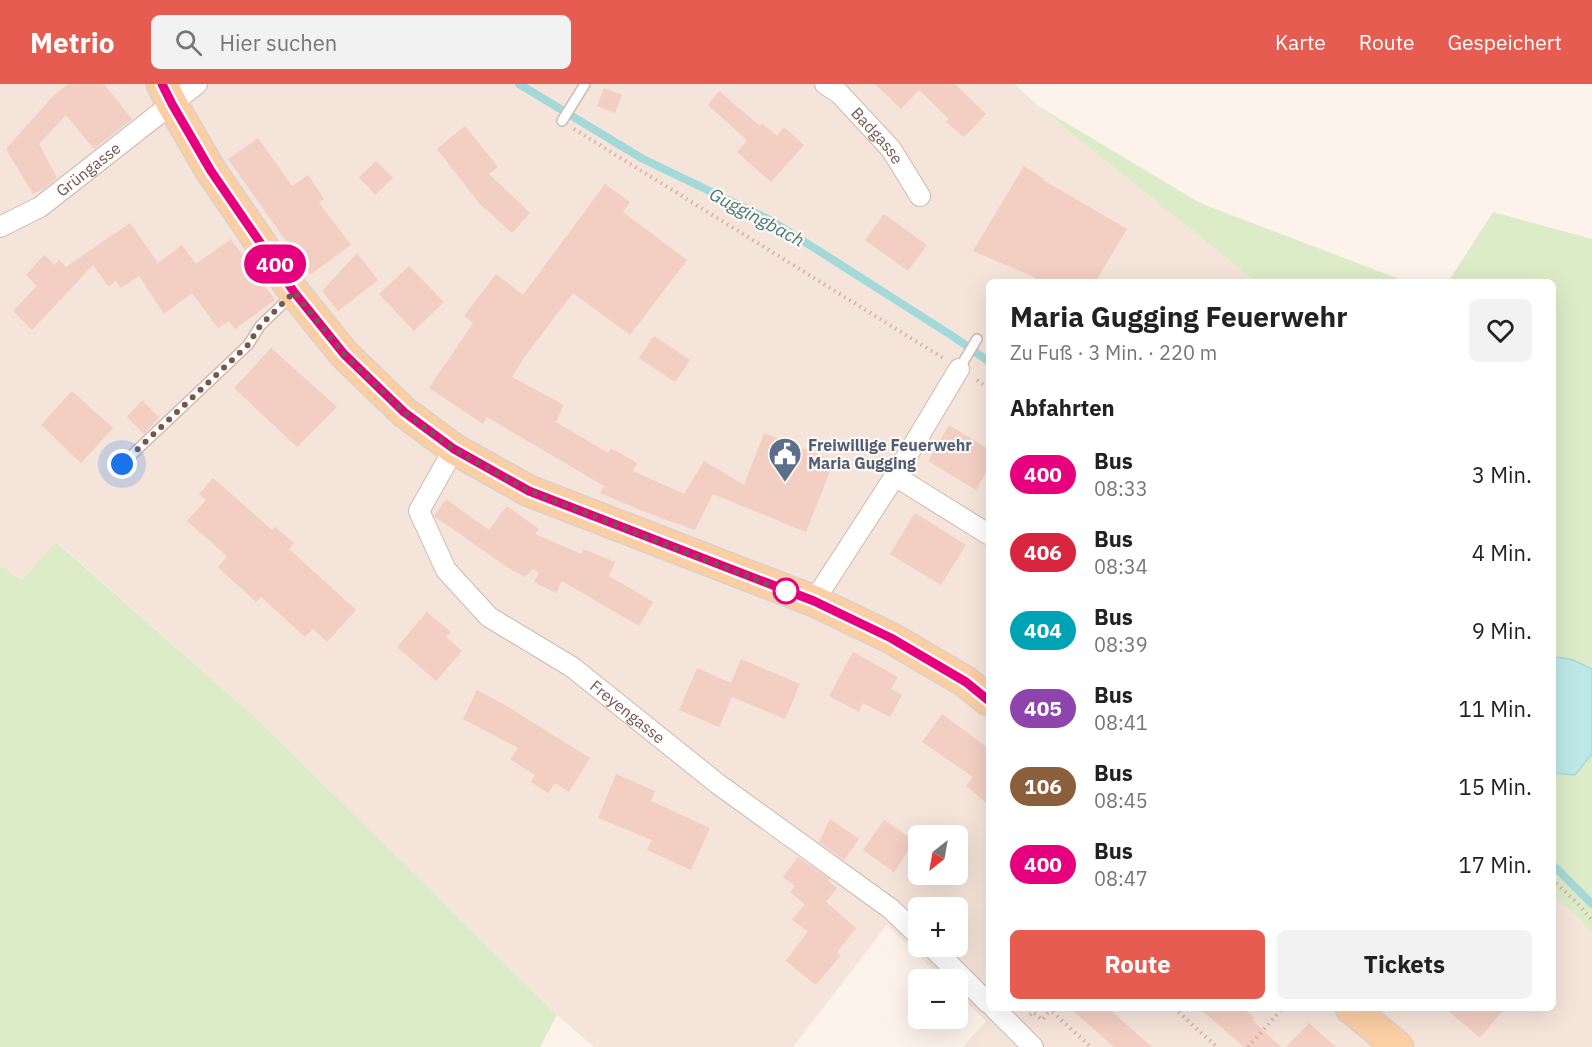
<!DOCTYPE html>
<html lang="de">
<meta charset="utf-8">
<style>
:root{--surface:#fff;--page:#f2f2f2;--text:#222;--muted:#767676;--accent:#e65c50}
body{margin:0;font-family:"IBM Plex Sans",sans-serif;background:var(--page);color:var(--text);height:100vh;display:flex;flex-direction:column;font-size:22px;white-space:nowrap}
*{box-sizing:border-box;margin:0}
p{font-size:20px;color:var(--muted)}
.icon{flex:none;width:33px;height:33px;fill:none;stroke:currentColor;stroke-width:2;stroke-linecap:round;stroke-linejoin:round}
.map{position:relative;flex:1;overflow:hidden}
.panel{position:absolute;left:986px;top:195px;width:570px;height:732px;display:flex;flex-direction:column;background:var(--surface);border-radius:9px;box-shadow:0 6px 24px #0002}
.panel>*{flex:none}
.badge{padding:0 12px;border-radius:20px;font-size:21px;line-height:39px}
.needle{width:39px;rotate:211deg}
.controls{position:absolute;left:908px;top:741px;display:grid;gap:12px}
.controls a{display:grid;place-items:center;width:60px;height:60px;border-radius:9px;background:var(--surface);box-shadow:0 6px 24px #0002;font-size:30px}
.you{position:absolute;width:30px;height:30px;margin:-15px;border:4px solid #fff;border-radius:50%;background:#1a73e8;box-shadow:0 0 0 9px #1a73e833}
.map>.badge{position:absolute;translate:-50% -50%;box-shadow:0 0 0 3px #fff}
h2{padding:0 24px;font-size:22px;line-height:54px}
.round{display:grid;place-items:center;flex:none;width:63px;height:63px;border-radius:9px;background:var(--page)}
.summary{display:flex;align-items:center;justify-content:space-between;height:102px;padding:0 24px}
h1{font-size:28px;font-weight:700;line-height:45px}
.cta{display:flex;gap:12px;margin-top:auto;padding:12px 24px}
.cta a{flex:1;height:69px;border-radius:9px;background:var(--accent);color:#fff;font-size:24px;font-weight:700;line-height:69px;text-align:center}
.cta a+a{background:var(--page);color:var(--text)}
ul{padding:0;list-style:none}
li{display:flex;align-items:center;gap:18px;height:78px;padding:0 24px}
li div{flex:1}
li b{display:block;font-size:22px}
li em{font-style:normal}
li .badge{min-width:66px;font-weight:700;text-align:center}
header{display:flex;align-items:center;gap:36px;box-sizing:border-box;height:84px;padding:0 30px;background:var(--accent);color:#fff}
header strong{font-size:28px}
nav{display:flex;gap:33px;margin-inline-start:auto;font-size:21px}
.search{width:420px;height:54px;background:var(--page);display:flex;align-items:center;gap:15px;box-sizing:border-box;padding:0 21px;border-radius:9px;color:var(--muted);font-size:22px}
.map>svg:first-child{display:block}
</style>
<header>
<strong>Metrio</strong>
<div class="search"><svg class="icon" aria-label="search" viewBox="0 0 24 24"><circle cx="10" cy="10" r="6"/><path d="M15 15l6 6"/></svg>Hier suchen</div>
<nav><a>Karte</a><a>Route</a><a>Gespeichert</a></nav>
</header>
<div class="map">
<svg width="1592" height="963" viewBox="0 0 1592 963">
<rect width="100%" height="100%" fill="#fdf3eb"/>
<path fill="#f5e4d9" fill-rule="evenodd" d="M0,0H1015L1038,22L1256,198H988V924H1552L1553,811L1592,847V963H963L986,937L957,909V896L943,895L887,841L793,963H594L557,931L255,633L57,458L22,496L0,482ZM918,752H957V790H918ZM918,824H957V862H918Z"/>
<path fill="#dcecc8" d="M1038,22L1200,119L1407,198H1256Z
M1493,128L1592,155V585L1558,572H1553V534L1555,532L1552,526V198H1448Z
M56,458L255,633L557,931L540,963H0V482L22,496Z
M1592,670V847L1553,811V689L1575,691Z"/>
<path fill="#bee8e8" stroke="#a4d9d9" stroke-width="1.5" d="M1552,572L1573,576L1592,585V670L1575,691L1553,689Z"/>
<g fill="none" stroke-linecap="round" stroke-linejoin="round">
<path stroke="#a4d9d9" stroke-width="8" d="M519,0L643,75L772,137L954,253L988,277
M1552,780L1592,820"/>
</g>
<path fill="#f3cec2" d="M68,0H104L132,35L94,65L66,31L39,60L57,94L44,105L33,110L6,65L52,13Z
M875,0H955L986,30L964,53L946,38L949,35L919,6L901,25Z
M604,4L622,11L615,29L597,22Z
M719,7L760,42L762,39L777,52L784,43L804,61L771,98L737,68L747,56L708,21Z
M465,42L498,83L489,90L530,129L512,149L480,120L437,65Z
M258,54L292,102L308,91L324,115L319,119L351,161L310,191L228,75Z
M376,77L393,94L375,111L359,93Z
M1024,82L1044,95L1043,96L1127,145L1095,198H1040L1034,193L973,167Z
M605,100L630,118L623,128L687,176L630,251L573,209L523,275L512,293L564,321L556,338L608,369L611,364L637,379L633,387L684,410L704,377L744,401L764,349L834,377L806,448L713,410L695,446L645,428L600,409L604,402L487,333L483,340L429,304L473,239L464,232L496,190L523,211Z
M884,130L927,161L908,187L865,156Z
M130,139L158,179L182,161L196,180L231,155L275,216L235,245L229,237L218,244L192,209L164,230L139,192L121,204L116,197L108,202L93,181L32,246L13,227L37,202L26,191L44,171L55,181L59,176L66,183Z
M357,169L378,196L338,227L322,207Z
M409,182L444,218L414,247L379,210Z
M654,252L690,276L675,298L639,274Z
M271,264L337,323L297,363L234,304Z
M72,307L113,344L81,379L41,341Z
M142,316L159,333L144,350L127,333Z
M949,341L988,365V385L976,406L928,377Z
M213,394L272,446L275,443L294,459L289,465L356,526L327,558L313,545L305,553L261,513L256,518L218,483L227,472L187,437L206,416L199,410Z
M446,415L489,446L507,422L539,445L535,450L581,470L583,465L615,478L609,492L653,518L639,542L562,497L556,509L534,498L539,489L533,485L525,493L510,485L434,432Z
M915,429L966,461L941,501L890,470Z
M427,528L451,548L446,553L462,567L436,597L397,563Z
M853,568L898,593L891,605L902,611L890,633L863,619L859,628L829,612Z
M741,575L800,600L785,635L732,613L719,643L679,626L697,584L731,599Z
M477,606L503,620L590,674L569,708L555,699L548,709L531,698L535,691L510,675L518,664L463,635Z
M942,630L988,664V720L966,702L973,693L922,658Z
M616,690L655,707L651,717L710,744L691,786L647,766L652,756L598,734Z
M830,735L859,755L844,776L819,758Z
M884,736L915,757L894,788L863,766Z
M798,773L830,795L828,797L837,804L826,818L856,844L837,868L840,872L816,901L786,877L808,847L792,836L805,820L790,808L795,802L783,793Z
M1070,924H1108L1152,963H1114Z
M1199,924H1243L1254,934L1252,936L1281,963H1244Z
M1445,924H1505L1480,954Z
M1309,939L1336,963H1286Z"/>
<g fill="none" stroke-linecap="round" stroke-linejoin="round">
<g stroke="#d0b9af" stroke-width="12">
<path id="service" d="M562,37L585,0
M959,285L977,255
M122,380L248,261L260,242L291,212"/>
</g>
<g stroke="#d0b9af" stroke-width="22">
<g id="minor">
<path id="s1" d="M825,0L839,9L891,65L920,112"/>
<path id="s2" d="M0,143L40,123L197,0"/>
<path id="s3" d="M454,365L419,427L446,486L489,533L572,583L718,700L891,825L918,851"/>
<path d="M895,392L988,450"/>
<path d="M814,517L895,392L959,285"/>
<path d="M931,862L988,919"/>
<path d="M994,924L1033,963"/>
</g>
</g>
<g stroke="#d9d0cd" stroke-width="33">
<path id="primary" d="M162,0L172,20L211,87L294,208L344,270L404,328L454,365L529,407L814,517L891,554L966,598L988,616
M1351,924L1398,963"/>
</g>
<path stroke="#d8b1a4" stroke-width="4" stroke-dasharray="1.5 4.5" stroke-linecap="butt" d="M574,45L943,274
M977,296L988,304
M1552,795L1578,820L1592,836
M1048,924L1091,963
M1174,924L1217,963
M1030,931L1033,928L1042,936L1050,926
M1248,963L1283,924"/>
<use href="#service" stroke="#fff" stroke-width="9"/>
<use href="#minor" stroke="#fff" stroke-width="20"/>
<use href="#primary" stroke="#fbcea4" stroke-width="30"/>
</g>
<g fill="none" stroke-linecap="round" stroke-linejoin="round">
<g stroke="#fff" stroke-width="14">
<path id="line" d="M162,0L172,20L211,87L294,208L344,270L404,328L454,365L529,407L814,517L891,554L966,598L988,616"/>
</g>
<use href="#line" stroke="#e6007e" stroke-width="9"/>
<path stroke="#79564d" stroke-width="6" stroke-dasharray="0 10.8" d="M122,380L248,261L260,242L294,208L344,270L404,328L454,365L529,407L786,507"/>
</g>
<defs>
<g id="civic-pin" transform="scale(1.725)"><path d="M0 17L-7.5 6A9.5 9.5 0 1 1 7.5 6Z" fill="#5c6f8a" stroke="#fff8f2"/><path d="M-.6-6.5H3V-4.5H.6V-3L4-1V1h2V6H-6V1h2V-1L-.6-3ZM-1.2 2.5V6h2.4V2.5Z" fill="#fff"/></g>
</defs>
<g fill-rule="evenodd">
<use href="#civic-pin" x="785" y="370"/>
</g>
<circle fill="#fff" stroke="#e6007e" stroke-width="3" cx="786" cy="507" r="12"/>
<g text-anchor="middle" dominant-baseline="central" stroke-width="4.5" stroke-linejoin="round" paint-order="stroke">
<g font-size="16" fill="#79564d" stroke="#fff8f2">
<text stroke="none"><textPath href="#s1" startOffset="74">Badgasse</textPath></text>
<text stroke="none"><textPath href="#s2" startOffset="106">Grüngasse</textPath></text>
<text stroke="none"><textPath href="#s3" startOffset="368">Freyengasse</textPath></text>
</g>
<g font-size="16" font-weight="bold" fill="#4e5e75" stroke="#fff8f2" text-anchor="start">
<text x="808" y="361">Freiwillige Feuerwehr<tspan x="808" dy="18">Maria Gugging</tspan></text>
</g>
<g font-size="18" font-style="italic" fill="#407c7e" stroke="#fff8f2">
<text transform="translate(757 133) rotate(28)">Guggingbach</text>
</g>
</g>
</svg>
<div class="controls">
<a><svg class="needle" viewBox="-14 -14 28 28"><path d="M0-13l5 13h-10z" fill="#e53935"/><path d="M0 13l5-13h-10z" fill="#767676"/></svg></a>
<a>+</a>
<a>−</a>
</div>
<div class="you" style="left:122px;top:380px"></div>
<b class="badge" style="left:275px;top:180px;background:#e6007e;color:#fff">400</b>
<section class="panel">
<div class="summary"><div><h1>Maria Gugging Feuerwehr</h1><p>Zu Fuß · 3 Min. · 220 m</p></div><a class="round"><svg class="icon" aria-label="heart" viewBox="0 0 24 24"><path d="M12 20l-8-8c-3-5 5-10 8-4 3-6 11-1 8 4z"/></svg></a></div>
<h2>Abfahrten</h2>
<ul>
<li><span class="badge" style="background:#e6007e;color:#fff">400</span><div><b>Bus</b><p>08:33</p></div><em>3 Min.</em></li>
<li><span class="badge" style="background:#d7263d;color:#fff">406</span><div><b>Bus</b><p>08:34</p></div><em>4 Min.</em></li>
<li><span class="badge" style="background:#00a3b4;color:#fff">404</span><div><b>Bus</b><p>08:39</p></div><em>9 Min.</em></li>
<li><span class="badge" style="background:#8e44ad;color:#fff">405</span><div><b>Bus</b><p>08:41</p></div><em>11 Min.</em></li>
<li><span class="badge" style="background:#8b5e3c;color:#fff">106</span><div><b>Bus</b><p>08:45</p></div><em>15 Min.</em></li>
<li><span class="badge" style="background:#e6007e;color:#fff">400</span><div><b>Bus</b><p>08:47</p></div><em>17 Min.</em></li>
</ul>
<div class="cta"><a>Route</a><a>Tickets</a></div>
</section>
</div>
